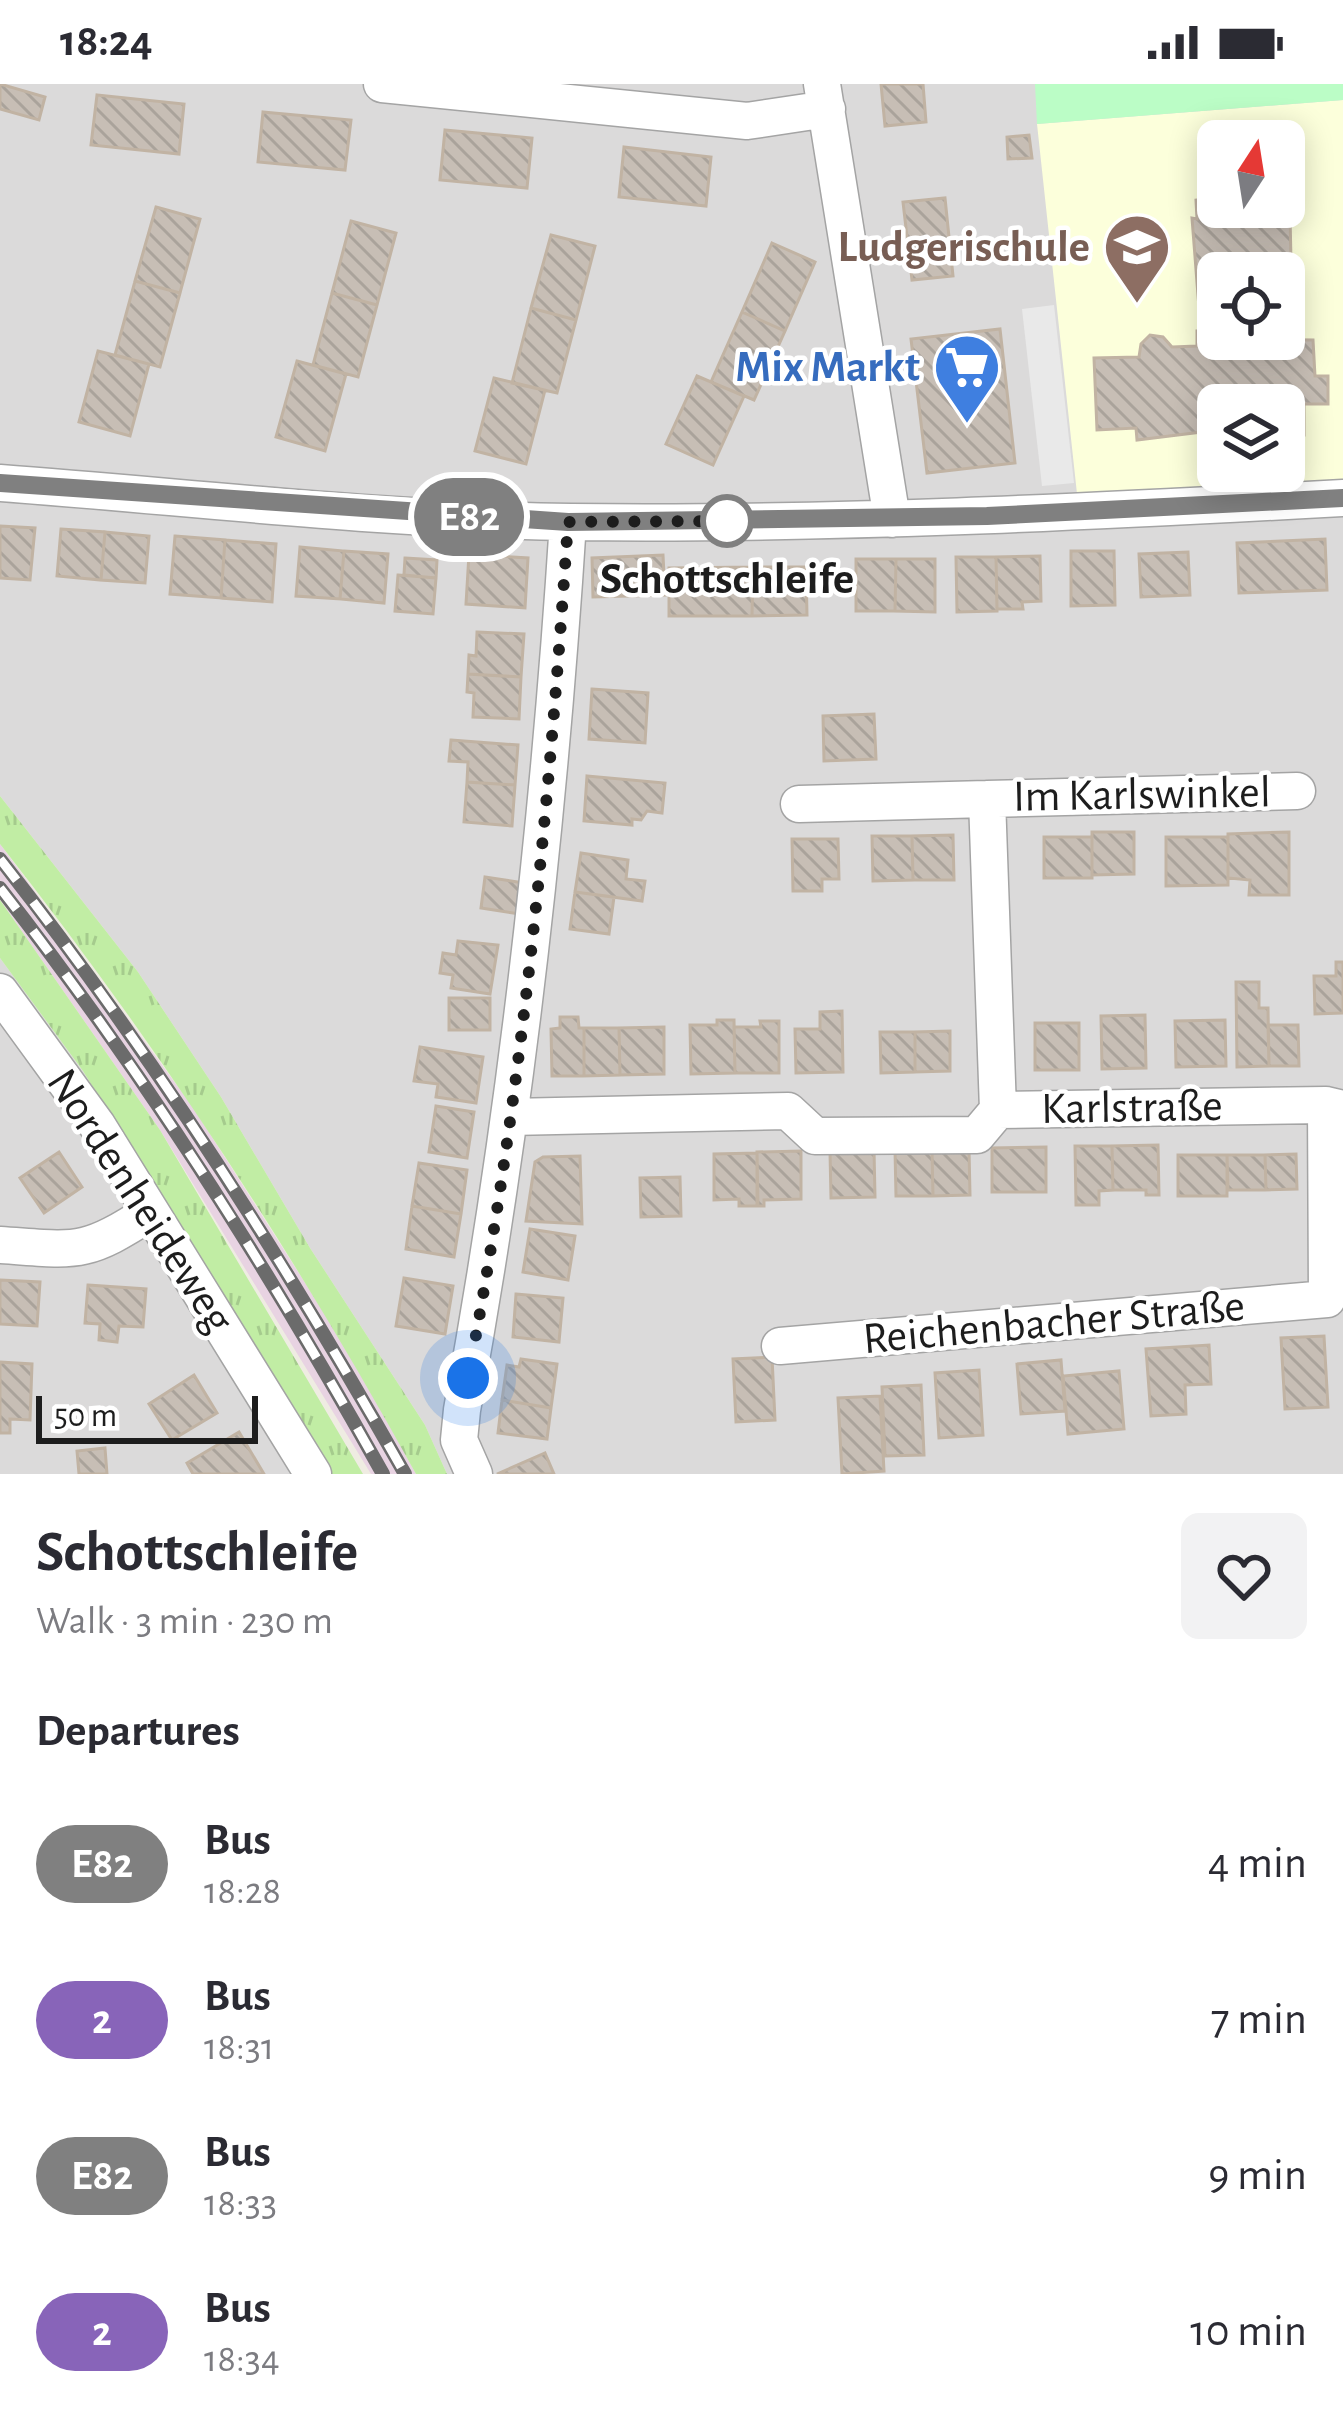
<!DOCTYPE html>
<meta charset="utf-8">
<style>
:root{--surface:#fff;--page:#f2f2f3;--text:#2b2b33;--muted:#7c7c81}
body{margin:0;font-family:"Alegreya Sans",sans-serif;background:var(--page);color:var(--text);height:100vh;display:flex;flex-direction:column;font-size:45px;white-space:nowrap}
*{box-sizing:border-box;margin:0}
p{font-size:39px;color:var(--muted)}
.icon{flex:none;width:66px;height:66px;fill:none;stroke:currentColor;stroke-width:2;stroke-linecap:round;stroke-linejoin:round}
.map{position:relative;height:1390px;overflow:hidden}
.side{display:flex;flex-direction:column;background:var(--surface);flex:1}
.side>*{flex:none}
.badge{padding:0 24px;border-radius:39px;font-size:42px;line-height:78px}
.needle{width:78px;rotate:12deg}
.controls{position:absolute;left:1197px;top:36px;display:grid;gap:24px}
.controls a{display:grid;place-items:center;width:108px;height:108px;border-radius:18px;background:var(--surface);box-shadow:0 6px 30px #0003;font-size:60px}
.scale{position:absolute;left:36px;bottom:30px;width:222px;box-sizing:border-box;padding-left:12px;border:6px solid #1d1d1d;border-top:0;font-size:33px;line-height:42px;white-space:nowrap;color:#1d1d1d;-webkit-text-stroke:9px #fff;paint-order:stroke}
.you{position:absolute;width:60px;height:60px;margin:-30px;border:9px solid #fff;border-radius:50%;background:#1a73e8;box-shadow:0 0 0 18px #1a73e833}
.map>.badge{position:absolute;translate:-50% -50%;box-shadow:0 0 0 6px #fff}
h2{padding:0 36px;font-size:45px;line-height:108px}
.round{display:grid;place-items:center;flex:none;width:126px;height:126px;border-radius:18px;background:var(--page)}
.headline{display:flex;align-items:center;justify-content:space-between;height:204px;padding:0 36px}
h1{font-size:57px;font-weight:600;line-height:90px}
ul{padding:0;list-style:none}
li{display:flex;align-items:center;gap:36px;height:156px;padding:0 36px}
li div{flex:1}
li b{display:block;font-size:45px}
li em{font-style:normal}
li .badge{min-width:132px;font-weight:700;text-align:center}
.status{display:flex;justify-content:space-between;align-items:center;height:84px;padding:0 60px;background:var(--surface);direction:ltr}
.status svg{height:33px;fill:currentColor}
.map>svg:first-child{display:block}
</style>
<div class="status"><b>18:24</b><svg viewBox="0 0 49 12"><path d="M0 12V9h3v3zM5 12V6h3v6zM10 12V3h3v9zM15 12V0h3v12zM26 1h20v11H26zM47 4h2v5h-2z"/></svg></div>
<div class="map">
<svg width="1343" height="1390" viewBox="0 0 1343 1390">
<defs>
<pattern id="grass-tufts" width="24" height="20" patternUnits="userSpaceOnUse" patternTransform="scale(3)"><rect width="24" height="20" fill="#c1eda4"/><path d="M3 7l-1-3M5 7V3M7 7l1-3M15 17l-1-3M17 17v-4M19 17l1-3" fill="none" stroke="#a5cb8d"/></pattern>
<pattern id="building-back-hatch" width="6" height="6" patternUnits="userSpaceOnUse" patternTransform="scale(3)"><rect width="6" height="6" fill="#c7beb5"/><path d="M-1 5l2 2M0 0l6 6M5-1l2 2" fill="none" stroke="#aaa39b"/></pattern>
</defs>
<rect width="100%" height="100%" fill="#efece2"/>
<path fill="#dbdada" fill-rule="evenodd" d="M0,0H1343V1390H447L425,1341L310,1164L221,1013L138,888L0,712ZM1218,57H1284V123H1218ZM1218,189H1284V255H1218ZM1218,321H1284V387H1218Z
M0,874L83,987L330,1390H0Z"/>
<path fill="#fcffdb" fill-rule="evenodd" d="M1343,16V405L1078,419L1037,40ZM1218,57H1284V123H1218ZM1218,189H1284V255H1218ZM1218,321H1284V387H1218Z"/>
<path fill="#e8d3e2" d="M0,760L192,1022L348,1266L416,1390H371L160,1046L0,816Z"/>
<path fill="url(#grass-tufts)" d="M0,712L138,888L221,1013L310,1164L425,1341L447,1390H416C295,1170 156,958 0,760Z
M0,816L160,1046L363,1390H330L83,987L0,874Z"/>
<path fill="#bbfdc6" d="M1035,0H1343V16L1037,40Z"/>
<path fill="#e9e9e9" d="M1054,221L1074,399L1042,402L1022,225Z"/>
<path fill="url(#building-back-hatch)" stroke="#c1b3a3" stroke-width="3" d="M0,0L45,13L39,36L0,25Z
M881,0H923L926,38L885,42Z
M97,11L184,20L179,70L91,61Z
M263,28L351,36L345,86L258,78Z
M445,46L532,54L527,104L440,96Z
M1029,51L1032,74L1008,75L1007,53Z
M624,63L711,73L706,122L619,113Z
M1216,70L1218,123H1284V70H1287V112H1294V130H1290L1291,178L1272,179L1273,189H1218V225L1199,224L1192,134L1197,135L1196,116L1217,114Z
M945,114L953,192L912,196L903,118Z
M156,123L200,135L180,209L135,197Z
M351,137L396,149L377,221L332,209Z
M551,151L595,162L576,236L531,224Z
M772,159L815,178L785,247L742,228Z
M135,197L180,209L160,283L115,271Z
M332,209L377,221L358,293L313,281Z
M531,224L576,236L557,309L512,299Z
M742,228L785,247L754,316L711,298Z
M1000,245L1015,379L927,389L911,255Z
M1218,246V255L1313,256L1315,292H1328V320H1304V351L1284,352V321H1218V354L1202,355V348L1137,356L1136,344L1097,346L1094,274L1139,273L1141,260L1150,251L1163,253L1172,263L1197,262V247Z
M98,267L149,280L130,352L79,338Z
M297,277L346,290L325,367L276,353Z
M697,292L744,312L713,381L666,360Z
M494,294L545,306L526,380L475,367Z
M0,442L35,444L30,496L0,494Z
M61,445L105,448L101,496L57,492Z
M105,448L149,452L145,499L101,496Z
M175,452L225,456L221,514L170,510Z
M1325,455L1327,506L1239,509L1237,459Z
M225,456L276,460L272,518L221,514Z
M300,463L344,467L340,515L296,512Z
M344,467L388,470L384,519L340,515Z
M1071,467H1114L1115,521L1071,522Z
M1188,468L1190,511L1141,513L1139,470Z
M469,470L528,474L525,524L466,520Z
M663,471L665,511L593,513L592,474Z
M1040,472L1041,517L1022,518L1023,525H997L996,473Z
M956,473H996L997,527L957,528Z
M405,474L437,476L436,494L404,491Z
M856,475H896L895,527H856Z
M896,475H935V528L895,527Z
M753,483H806L807,531L752,532Z
M753,483L752,532H669V484Z
M398,491L436,494L433,530L395,527Z
M477,548L524,550L521,593L468,590L469,571L476,572Z
M468,590L521,593L519,635L473,633L474,609L467,608Z
M592,605L648,609L645,659L589,655Z
M874,630L876,675L824,677L823,632Z
M451,656L518,661L515,701L467,698L468,678L449,677Z
M587,692L665,699L662,729L647,727L641,736L632,735V741L584,737Z
M467,698L515,701L512,742L464,738Z
M1092,748H1134V790L1092,791Z
M1289,748V811H1249L1250,796L1228,794V750Z
M953,751L954,796H913L912,752Z
M872,752H912L913,796L873,797Z
M1044,753H1092V794H1044Z
M1166,753H1228V801L1166,802Z
M792,755H838L839,795H822V807H793Z
M581,769L628,776L626,795L645,797L642,817L575,808Z
M485,793L524,799L520,830L481,824Z
M575,808L614,813L609,850L570,845Z
M458,857L498,861L490,910L451,904L453,891L440,889L443,869L456,871Z
M1336,878H1343V929L1315,930L1314,892H1336Z
M1236,898H1259V924H1268L1269,982L1237,983Z
M449,914H490V946H449Z
M842,927L843,988L796,989L795,945H820V928Z
M1145,931L1146,984L1102,985L1101,932Z
M560,933H578L579,944H584V992H552L551,945L560,944Z
M717,936H734L735,989L691,990L690,941H717Z
M1225,936L1226,982L1176,983L1175,937Z
M760,937H779V989H735L734,943H761Z
M1035,939H1079V986H1035Z
M1268,941H1298L1299,982H1269Z
M664,943V990L620,991L619,944Z
M584,944H619L620,991L584,992Z
M950,947V987L915,988V948Z
M880,948H915V988L881,989Z
M420,963L483,973L476,1019L436,1013L438,1000L414,997Z
M436,1022L474,1028L467,1074L429,1068Z
M1158,1061L1159,1111H1146V1106H1113L1112,1062Z
M1075,1062H1112L1113,1106L1099,1107V1121H1076Z
M1046,1063V1108H992V1064Z
M969,1065L970,1111L933,1112L932,1066Z
M874,1066L875,1113L831,1114L830,1068Z
M895,1066H932L933,1112H896Z
M801,1067V1115L764,1116V1122H758L757,1068Z
M59,1068L82,1103L44,1129L20,1094Z
M757,1069V1122H739V1115L714,1116V1070Z
M1296,1070L1297,1105L1266,1106L1265,1071Z
M1178,1071H1227V1112H1178Z
M1227,1071H1265L1266,1106H1228Z
M580,1072L582,1140L526,1137L535,1078L543,1073Z
M419,1079L467,1086L461,1130L412,1122Z
M680,1093L681,1132L641,1133L640,1094Z
M412,1122L461,1130L454,1173L406,1165Z
M530,1145L575,1152L568,1196L523,1188Z
M404,1194L453,1202L445,1250L396,1242Z
M0,1196L40,1198L37,1242L0,1240Z
M88,1201L146,1205L143,1243L119,1242L117,1258L99,1256L100,1240L85,1239Z
M516,1210L563,1214L559,1258L513,1253Z
M1324,1252L1328,1323L1285,1325L1281,1254Z
M1209,1261L1211,1300L1185,1301L1186,1330L1151,1332L1146,1265Z
M772,1273L775,1336L736,1338L733,1275Z
M521,1275L557,1280L551,1324L502,1316L507,1281L519,1283Z
M1061,1276L1065,1327L1021,1330L1017,1280Z
M0,1278L32,1280L30,1336L10,1335V1349H0Z
M979,1286L983,1351L939,1354L935,1289Z
M1119,1287L1124,1345L1068,1350L1063,1292Z
M194,1291L217,1329L172,1356L149,1320Z
M921,1301L924,1371L885,1372L882,1303Z
M880,1312L884,1387L842,1390L838,1314Z
M502,1316L551,1324L547,1355L498,1349Z
M239,1348L264,1390H193L187,1379Z
M105,1364L107,1390H79L77,1367Z
M545,1369L554,1390H497Z"/>
<g fill="none" stroke-linecap="round" stroke-linejoin="round">
<g stroke="#a4a4a4" stroke-width="39">
<path id="minor" d="M382,0L747,37L827,25
M822,0L892,435
M0,399C190,413 381,436 571,438C829,441 1086,428 1343,414
M799,720L987,715
M0,908L97,1041L313,1390
M998,1026L987,715L1297,707
M510,1033L788,1027L815,1052L977,1051L998,1026L1326,1021L1343,1025
M0,1161C76,1166 83,1172 149,1129
M780,1262L1327,1215L1326,1021
M474,1390L459,1356L462,1326C516,1032 549,736 568,438"/>
</g>
<use href="#minor" stroke="#fff" stroke-width="36"/>
<g stroke="#6b6b6b" stroke-width="14">
<path id="rail" d="M0,775C152,968 284,1176 405,1390
M0,804C144,988 270,1187 383,1390"/>
</g>
<use href="#rail" stroke="#fff" stroke-width="9" stroke-dasharray="27" stroke-linecap="butt"/>
</g>
<g fill="none" stroke-linecap="round" stroke-linejoin="round">
<g stroke="#fff" stroke-width="27">
<path id="line" d="M0,399L568,438L987,432L1343,414"/>
</g>
<use href="#line" stroke="#808080" stroke-width="18"/>
<path stroke="#1d1d1d" stroke-width="12" stroke-dasharray="0 21.6" d="M468,1294C522,1011 549,725 568,438L727,437"/>
</g>
<defs>
<g id="school-pin" transform="scale(3.45)"><path d="M0 17L-7.5 6A9.5 9.5 0 1 1 7.5 6Z" fill="#8d6e63" stroke="#fff"/><path d="M0-5L7-2L0 1L-7-2ZM-4 1L0 2.5L4 1V4Q0 6-4 4Z" fill="#fff"/></g>
<g id="supermarket-pin" transform="scale(3.45)"><path d="M0 17L-7.5 6A9.5 9.5 0 1 1 7.5 6Z" fill="#3f7fe0" stroke="#fff"/><path d="M-6-5.5h2.5l.6 2H6L4.5 2H-2.5L-4.4-4H-6ZM-1.5 3.2a1.3 1.3 0 1 0 .1 0ZM3 3.2a1.3 1.3 0 1 0 .1 0Z" fill="#fff"/></g>
</defs>
<g fill-rule="evenodd">
<use href="#school-pin" x="1137" y="163"/>
<use href="#supermarket-pin" x="967" y="283"/>
</g>
<circle fill="#fff" stroke="#808080" stroke-width="6" cx="727" cy="437" r="24"/>
<g text-anchor="middle" dominant-baseline="central" stroke-width="9" stroke-linejoin="round" paint-order="stroke">
<g font-size="45" font-weight="bold" fill="#785e54" stroke="#fff" text-anchor="end">
<text x="1090" y="163">Ludgerischule</text>
</g>
<g font-size="45" font-weight="bold" fill="#366cbe" stroke="#fff" text-anchor="end">
<text x="920" y="283">Mix Markt</text>
</g>
<g font-size="45" font-weight="bold" fill="#1d1d1d" stroke="#fff">
<text x="727" y="495">Schottschleife</text>
</g>
<g font-size="45" fill="#1d1d1d" stroke="#fff">
<text transform="translate(1142 711) rotate(-1)">Im Karlswinkel</text>
<text transform="translate(1132 1024) rotate(-1)">Karlstraße</text>
<text transform="translate(140 1117) rotate(57)">Nordenheideweg</text>
<text transform="translate(1054 1239) rotate(-5)">Reichenbacher Straße</text>
</g>
</g>
</svg>
<div class="controls">
<a><svg class="needle" viewBox="-14 -14 28 28"><path d="M0-13l5 13h-10z" fill="#e53935"/><path d="M0 13l5-13h-10z" fill="#7c7c81"/></svg></a>
<a><svg class="icon" aria-label="locate" viewBox="0 0 24 24"><circle cx="12" cy="12" r="6"/><path d="M12 2v4M12 18v4M2 12h4M18 12h4"/></svg></a>
<a><svg class="icon" aria-label="layers" viewBox="0 0 24 24"><path d="M12 4l9 5-9 5-9-5zM3 14l9 5 9-5"/></svg></a>
</div>
<div class="scale">50 m</div>
<div class="you" style="left:468px;top:1294px"></div>
<b class="badge" style="left:469px;top:433px;background:#808080;color:#fff">E82</b>
</div>
<section class="side">
<div class="headline"><div><h1>Schottschleife</h1><p>Walk · 3 min · 230 m</p></div><a class="round"><svg class="icon" aria-label="heart" viewBox="0 0 24 24"><path d="M12 20l-8-8c-3-5 5-10 8-4 3-6 11-1 8 4z"/></svg></a></div>
<h2>Departures</h2>
<ul>
<li><span class="badge" style="background:#808080;color:#fff">E82</span><div><b>Bus</b><p>18:28</p></div><em>4 min</em></li>
<li><span class="badge" style="background:#8864b9;color:#fff">2</span><div><b>Bus</b><p>18:31</p></div><em>7 min</em></li>
<li><span class="badge" style="background:#808080;color:#fff">E82</span><div><b>Bus</b><p>18:33</p></div><em>9 min</em></li>
<li><span class="badge" style="background:#8864b9;color:#fff">2</span><div><b>Bus</b><p>18:34</p></div><em>10 min</em></li>
</ul>
</section>
